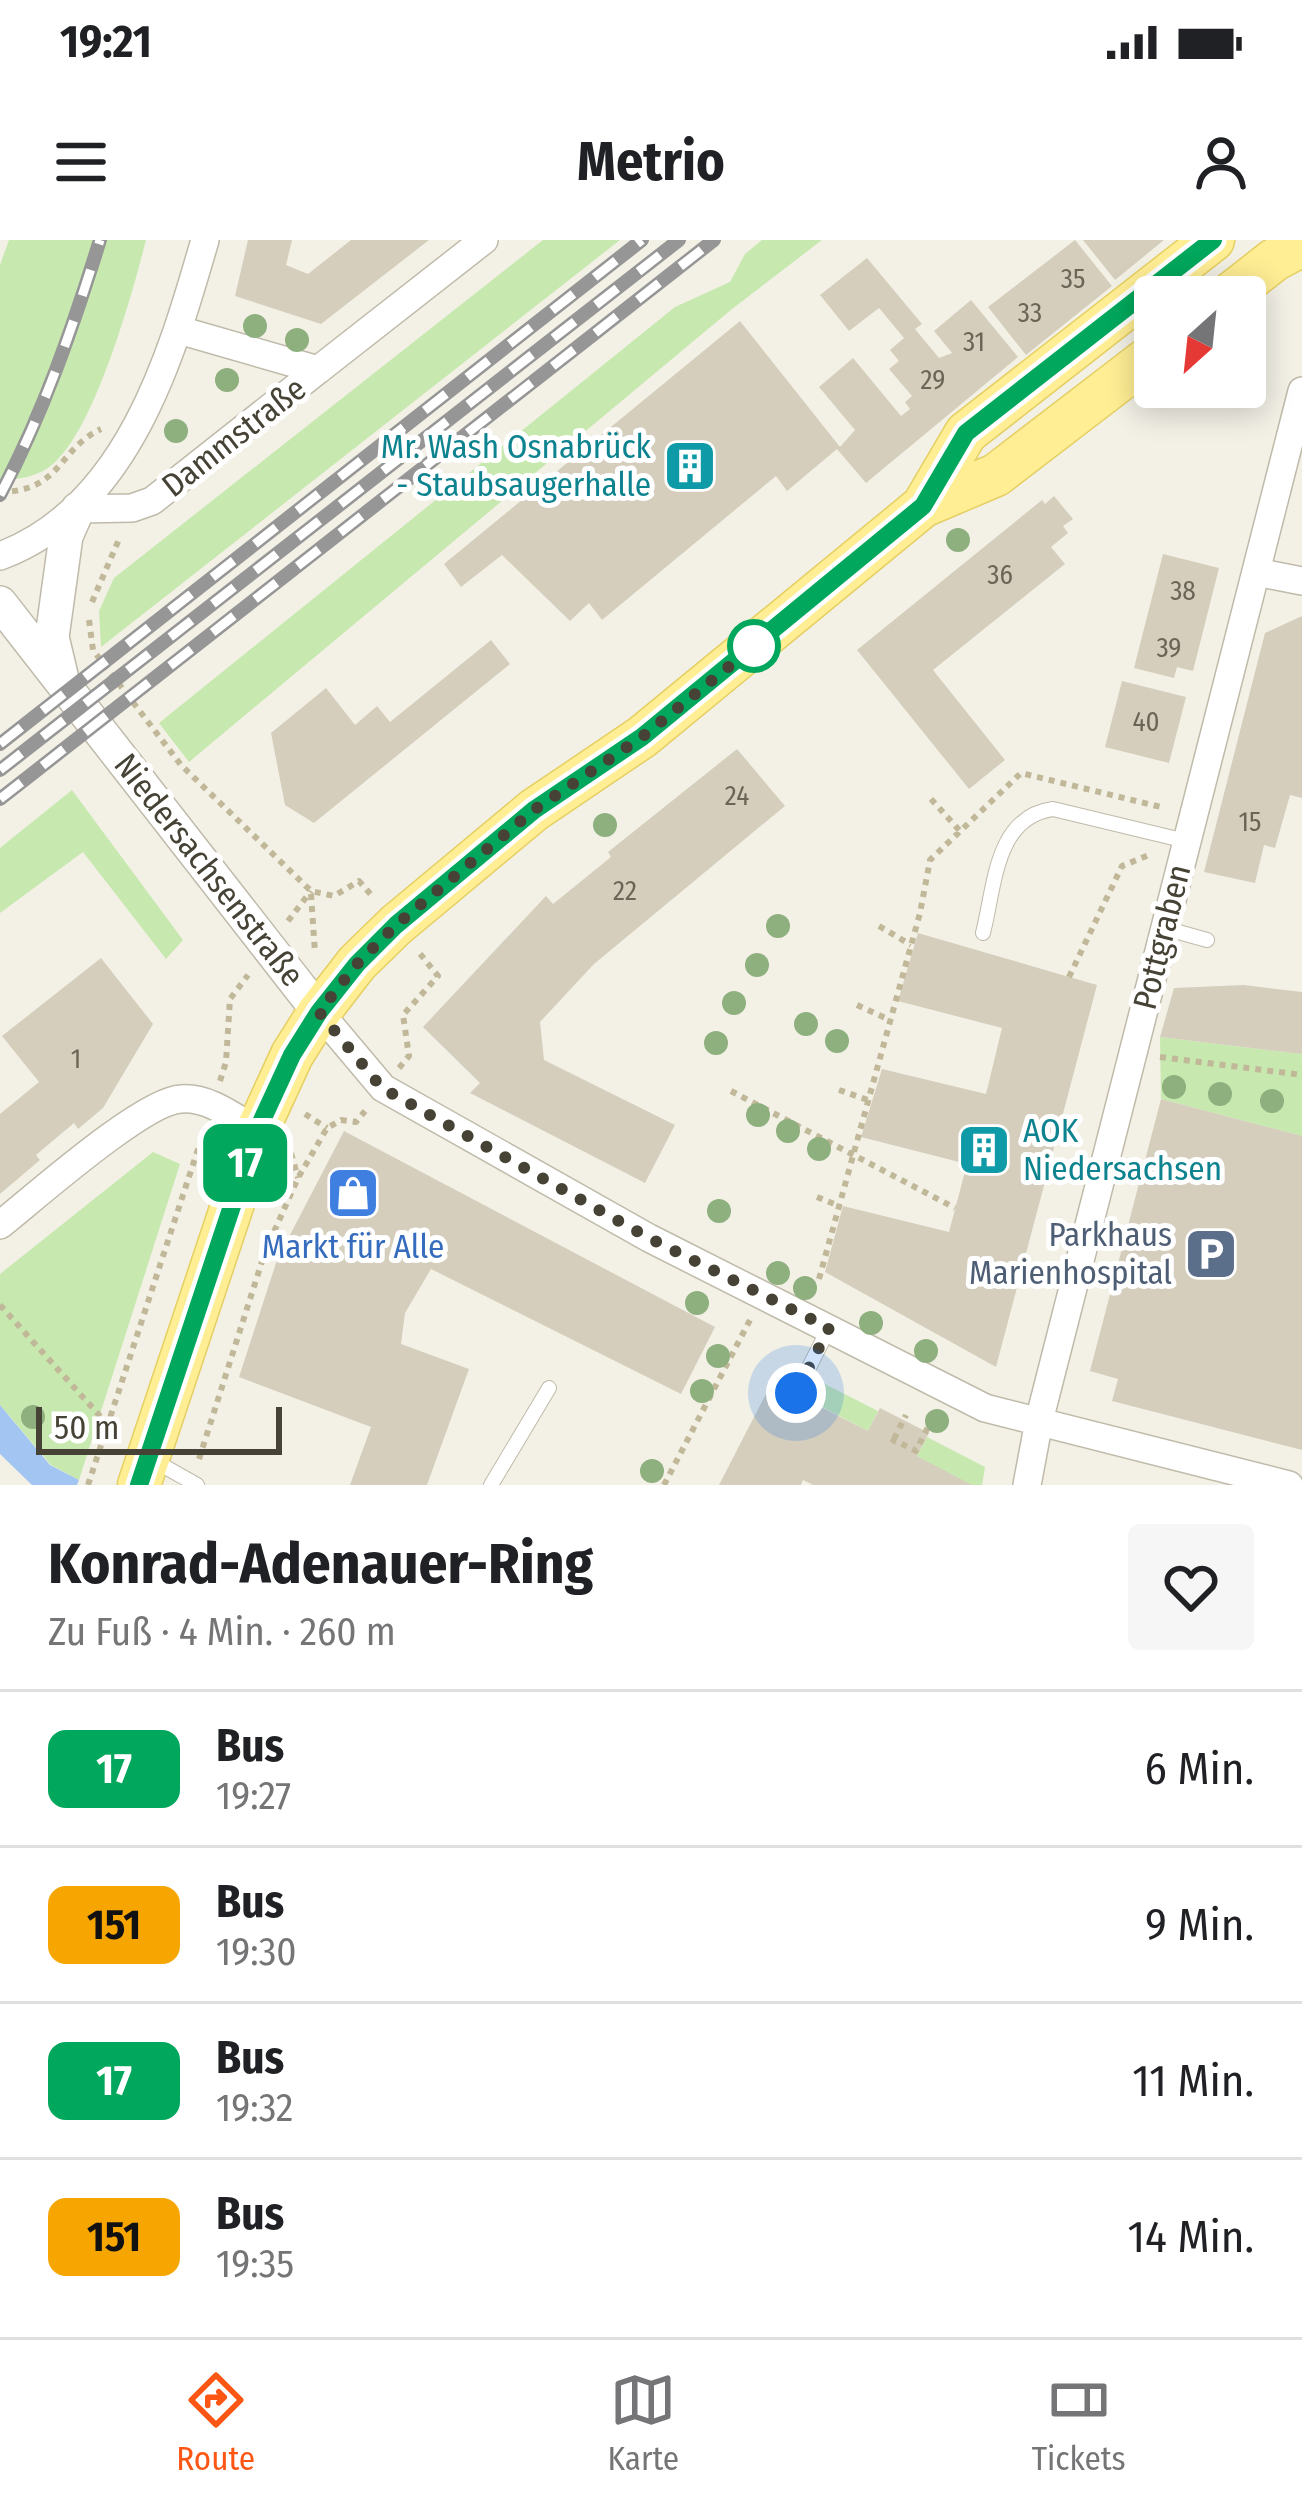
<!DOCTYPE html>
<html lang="de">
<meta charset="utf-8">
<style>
:root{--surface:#fff;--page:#f6f6f6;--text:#202124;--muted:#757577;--line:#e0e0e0;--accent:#fc5615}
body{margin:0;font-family:"Fira Sans Condensed",sans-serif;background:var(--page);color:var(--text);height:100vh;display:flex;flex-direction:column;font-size:45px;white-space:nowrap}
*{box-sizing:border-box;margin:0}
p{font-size:39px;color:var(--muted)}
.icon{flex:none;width:66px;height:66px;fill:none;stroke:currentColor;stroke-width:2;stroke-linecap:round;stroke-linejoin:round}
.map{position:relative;height:1245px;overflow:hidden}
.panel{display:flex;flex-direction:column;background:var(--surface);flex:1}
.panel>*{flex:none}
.badge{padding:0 24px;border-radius:18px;font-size:42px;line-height:78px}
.needle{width:78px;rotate:207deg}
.tools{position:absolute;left:1134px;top:36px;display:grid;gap:24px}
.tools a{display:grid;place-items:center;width:132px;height:132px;border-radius:12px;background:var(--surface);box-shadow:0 6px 30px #0003;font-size:60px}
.scale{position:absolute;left:36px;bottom:30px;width:246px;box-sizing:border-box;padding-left:12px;border:6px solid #464235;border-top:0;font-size:33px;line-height:42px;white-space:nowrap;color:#464235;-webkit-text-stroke:9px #fff;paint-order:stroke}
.you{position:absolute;width:60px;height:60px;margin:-30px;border:9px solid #fff;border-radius:50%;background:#1a73e8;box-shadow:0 0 0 18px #1a73e833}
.map>.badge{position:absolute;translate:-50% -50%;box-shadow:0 0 0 6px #fff}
.round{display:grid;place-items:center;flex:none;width:126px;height:126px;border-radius:12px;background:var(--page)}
.summary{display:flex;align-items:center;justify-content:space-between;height:204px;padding:0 48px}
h1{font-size:57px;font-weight:700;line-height:90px}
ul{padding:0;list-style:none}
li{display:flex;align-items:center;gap:36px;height:156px;padding:0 48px;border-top:3px solid var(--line)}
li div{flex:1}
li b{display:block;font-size:45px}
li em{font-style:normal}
li .badge{min-width:132px;font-weight:700;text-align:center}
.status{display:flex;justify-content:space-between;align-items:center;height:84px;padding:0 60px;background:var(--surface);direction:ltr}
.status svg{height:33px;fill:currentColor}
header{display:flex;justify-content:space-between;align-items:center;height:156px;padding:0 48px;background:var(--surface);font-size:54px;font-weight:700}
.menu{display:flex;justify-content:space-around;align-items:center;height:168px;border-top:3px solid var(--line);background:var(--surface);font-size:33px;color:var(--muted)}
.menu a{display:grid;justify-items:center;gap:6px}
.menu .on{color:var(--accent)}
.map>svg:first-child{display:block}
</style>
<div class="status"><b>19:21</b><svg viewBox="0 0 49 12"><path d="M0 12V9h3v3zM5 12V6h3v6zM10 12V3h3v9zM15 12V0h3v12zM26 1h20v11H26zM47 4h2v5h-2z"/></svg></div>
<header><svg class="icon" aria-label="menu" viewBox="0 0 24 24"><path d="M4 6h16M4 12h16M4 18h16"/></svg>Metrio<svg class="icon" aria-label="person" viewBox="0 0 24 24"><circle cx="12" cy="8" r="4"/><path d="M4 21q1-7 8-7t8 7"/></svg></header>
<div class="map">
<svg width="1302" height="1245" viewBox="0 0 1302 1245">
<rect width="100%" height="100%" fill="#f3f1e6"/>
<path fill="#c7e8af" d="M9,0H146C132,55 95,188 53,224C38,237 18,240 0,239V25Z
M543,0H620L101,407L99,371L114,338Z
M762,0H822L732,69L189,522L159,483L675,67L730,42L745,14Z
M72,550L183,700L166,719L83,612L0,673V608Z
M1160,797L1302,814V896L1161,859Z
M153,912L180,924L79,1240L51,1225L0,1165V1034Z
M821,1142L878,1171L868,1191L811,1161Z
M927,1197L985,1227L982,1245H967L917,1216Z"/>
<path fill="#a2c6f1" d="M0,1165L50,1225L79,1240L77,1245H32L0,1214Z"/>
<path fill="#d5cebc" d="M248,0H292L286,25L308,34L351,0H429L321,84L235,56Z
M1075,0L1112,46L1026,115L988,67Z
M1083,0H1164L1115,40Z
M867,18L922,84L915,89L939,118L952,113L934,91L971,60L1018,117L866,243L837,209L787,251L776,236L602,380L589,363L570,381L502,315L461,347L444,324L740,81L840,207L855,190L819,147L853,118L901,176L910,169L905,162L912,156L889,129L899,121L890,110L904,98L879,68L849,91L820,55Z
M1054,256L1073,279L1063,286L1068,293L1051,307L1065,324L933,430L1005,520L969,549L857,410L1042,260L1045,264Z
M1163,314L1219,328L1193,431L1177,427L1174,438L1134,428Z
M1302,376V558L1290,555L1275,608L1264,605L1255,643L1204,632L1265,393Z
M491,400L510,424L314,583L285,565L271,493L326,448L355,485L377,466L390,482Z
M1122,441L1186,457L1169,523L1105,507Z
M737,509L785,566L594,724L540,782L544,820L675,885L645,943L470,853L480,843L423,787L546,656L553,664L611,617L608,612Z
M918,693L1097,745L996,1127L825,1032L843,966L949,992L967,924L861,897L882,829L986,854L1002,788L898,761Z
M101,718L153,784L103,868L78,889L74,883L36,915L40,920L0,954V874L39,842L2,796Z
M1244,745L1302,752V814L1160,797L1174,748Z
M1161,859L1302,896V1210L1112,1161L1118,1139L1090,1131Z
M344,891L715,1087L681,1154L431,1029L405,1073L401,1104L469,1129L427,1245H350L371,1187L239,1137L277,1020Z
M772,1142L868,1191L880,1168L929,1193L917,1216L972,1245H813L803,1240L801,1245H719Z"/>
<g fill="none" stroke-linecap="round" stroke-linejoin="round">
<g stroke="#bfbaa9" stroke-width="16">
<path id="service" d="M1164,688L1207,700
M983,693C995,646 995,577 1053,569L1186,601
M796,1153L829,1088
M153,1220L197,1245
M491,1245L549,1148"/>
</g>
<g stroke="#bfbaa9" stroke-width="30">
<path id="minor" d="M179,90L318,130L484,0
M78,269L132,268L152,261L318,130
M0,316C127,269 171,118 205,0
M1256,332L1302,341
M319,772L383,848L649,998L985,1168L1289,1245
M0,985C33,959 144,860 181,859C209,857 234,877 257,891
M1027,1245L1039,1181L1302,151"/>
</g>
<g stroke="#bfbaa9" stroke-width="36">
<path id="tertiary" d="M0,363L319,772
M61,435L52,397L66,296L78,269"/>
</g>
<g stroke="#e5cf63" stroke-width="45">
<path id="primary" d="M1227,57L1274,20L1302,5
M923,266L966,193L1213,0
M139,1245L257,891L292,815L319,772L357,723L396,685L534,570L642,497L923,266L996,235L1155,113"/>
</g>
<path stroke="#c1b89a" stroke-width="6" stroke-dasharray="6 6" stroke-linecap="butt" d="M0,252C62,251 57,210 101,189
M92,362L120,297
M89,380L93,410L181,525L311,651L334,656L359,641L374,658
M931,559L960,591
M311,654L315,713
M288,681L311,651
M879,686L911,705
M1069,737L1122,626L1149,615
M857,765L890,780
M1160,817L1302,835
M399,828L409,816L403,775L438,736L417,710
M220,841L226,822L230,759L248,735
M839,850L868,860
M731,851L955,968
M305,874L327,888
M291,913L298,938
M817,957L839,966
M819,1039L920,673L930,620L1021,533L1165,568
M0,1065L108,1185
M894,1199L906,1175
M892,1203L894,1200L916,1211L928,1187
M199,1219L265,1012L298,938L327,888L341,880L356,882L365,871
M88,1245L203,894
M664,1245L751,1078"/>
<use href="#service" stroke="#fff" stroke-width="14"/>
<use href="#minor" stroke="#fff" stroke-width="27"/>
<use href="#tertiary" stroke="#fff" stroke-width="33"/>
<use href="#primary" stroke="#ffee94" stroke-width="42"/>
<g stroke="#969696" stroke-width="14">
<path id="rail" d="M0,255C43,174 73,87 100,0
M0,504L642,0
M0,530L679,0
M0,559L714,0"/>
</g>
<use href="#rail" stroke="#fff" stroke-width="9" stroke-dasharray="27" stroke-linecap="butt"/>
</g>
<g fill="#8eaf7e">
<circle cx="255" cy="86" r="12"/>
<circle cx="297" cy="100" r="12"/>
<circle cx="227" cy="140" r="12"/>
<circle cx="176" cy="191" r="12"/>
<circle cx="958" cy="300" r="12"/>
<circle cx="605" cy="585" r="12"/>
<circle cx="778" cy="686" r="12"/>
<circle cx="757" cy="725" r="12"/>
<circle cx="734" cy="763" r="12"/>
<circle cx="806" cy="784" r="12"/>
<circle cx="837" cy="801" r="12"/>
<circle cx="716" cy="803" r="12"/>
<circle cx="1174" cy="847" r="12"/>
<circle cx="1220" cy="854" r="12"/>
<circle cx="1272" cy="861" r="12"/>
<circle cx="758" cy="875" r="12"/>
<circle cx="788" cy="891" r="12"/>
<circle cx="819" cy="909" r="12"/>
<circle cx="719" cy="971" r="12"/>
<circle cx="778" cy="1033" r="12"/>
<circle cx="805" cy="1048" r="12"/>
<circle cx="697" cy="1063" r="12"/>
<circle cx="871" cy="1083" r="12"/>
<circle cx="926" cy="1111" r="12"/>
<circle cx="718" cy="1116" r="12"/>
<circle cx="702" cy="1151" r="12"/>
<circle cx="33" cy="1177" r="12"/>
<circle cx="937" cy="1181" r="12"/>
<circle cx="652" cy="1231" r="12"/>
</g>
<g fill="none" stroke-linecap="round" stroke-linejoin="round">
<g stroke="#fff" stroke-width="27">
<path id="line" d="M139,1245L257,891L292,815L319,772L357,724L396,685L534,570L642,497L923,266L966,193L1213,0"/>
</g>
<use href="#line" stroke="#00a75c" stroke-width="18"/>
<path stroke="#464235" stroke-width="12" stroke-dasharray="0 21.6" d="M754,406L758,403L642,497L534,570L396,685L357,724L319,772L382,848L649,998L829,1088L796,1153"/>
</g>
<defs>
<g id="building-square" transform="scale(2.7)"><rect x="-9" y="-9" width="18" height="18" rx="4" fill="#0f9aa8" stroke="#fff"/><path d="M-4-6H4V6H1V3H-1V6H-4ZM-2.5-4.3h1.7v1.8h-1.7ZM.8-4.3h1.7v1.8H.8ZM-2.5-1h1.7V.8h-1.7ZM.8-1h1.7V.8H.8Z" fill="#fff"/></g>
<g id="shop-square" transform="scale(2.7)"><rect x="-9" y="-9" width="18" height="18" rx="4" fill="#3f7fe0" stroke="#fff"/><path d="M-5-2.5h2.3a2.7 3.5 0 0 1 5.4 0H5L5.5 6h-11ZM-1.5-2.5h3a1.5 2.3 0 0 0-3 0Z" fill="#fff"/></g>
<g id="parking-square" transform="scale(2.7)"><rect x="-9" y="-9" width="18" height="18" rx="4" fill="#5c6f8a" stroke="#fff"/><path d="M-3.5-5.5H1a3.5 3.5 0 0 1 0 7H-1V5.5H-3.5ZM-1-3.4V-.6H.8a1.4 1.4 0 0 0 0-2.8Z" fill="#fff"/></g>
</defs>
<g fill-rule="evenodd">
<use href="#building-square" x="690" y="226"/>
<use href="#building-square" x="984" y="910"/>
<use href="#shop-square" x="353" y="953"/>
<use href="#parking-square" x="1211" y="1014"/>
</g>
<circle fill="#fff" stroke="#00a75c" stroke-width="6" cx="754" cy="406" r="24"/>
<g text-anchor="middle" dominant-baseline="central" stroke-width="10" stroke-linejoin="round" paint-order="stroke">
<g font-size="27" fill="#6a6557">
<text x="1073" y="39">35</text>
<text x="1030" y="73">33</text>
<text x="974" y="102">31</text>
<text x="933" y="140">29</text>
<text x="1000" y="335">36</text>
<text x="1183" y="351">38</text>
<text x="1169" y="408">39</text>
<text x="1146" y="482">40</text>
<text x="737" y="556">24</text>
<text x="1250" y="582">15</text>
<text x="625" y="651">22</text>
<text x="76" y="819">1</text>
</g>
<g font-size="33" fill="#464235" stroke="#fff">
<text transform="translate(234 197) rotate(-38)">Dammstraße</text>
<text transform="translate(209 630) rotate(52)">Niedersachsenstraße</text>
<text transform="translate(1162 697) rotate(-76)">Pottgraben</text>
</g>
<g font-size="33" fill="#0d838f" stroke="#fff" text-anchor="end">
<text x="651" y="207">Mr. Wash Osnabrück<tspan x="651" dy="38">- Staubsaugerhalle</tspan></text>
<text x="1023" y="891" text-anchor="start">AOK<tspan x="1023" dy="38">Niedersachsen</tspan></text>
</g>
<g font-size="33" fill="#4e5e75" stroke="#fff" text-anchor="end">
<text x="1172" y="995">Parkhaus<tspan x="1172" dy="38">Marienhospital</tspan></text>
</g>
<g font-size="33" fill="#366cbe" stroke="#fff">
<text x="353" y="1007">Markt für Alle</text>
</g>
</g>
</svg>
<div class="tools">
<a><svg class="needle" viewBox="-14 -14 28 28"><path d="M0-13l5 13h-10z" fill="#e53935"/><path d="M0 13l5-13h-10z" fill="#757577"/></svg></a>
</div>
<div class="scale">50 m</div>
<div class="you" style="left:796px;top:1153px"></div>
<b class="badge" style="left:245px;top:923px;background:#00a75c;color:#fff">17</b>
</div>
<section class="panel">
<div class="summary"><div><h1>Konrad-Adenauer-Ring</h1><p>Zu Fuß · 4 Min. · 260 m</p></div><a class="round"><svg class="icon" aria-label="heart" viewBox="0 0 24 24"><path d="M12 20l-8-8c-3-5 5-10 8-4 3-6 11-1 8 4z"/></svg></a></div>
<ul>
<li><span class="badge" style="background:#00a75c;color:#fff">17</span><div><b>Bus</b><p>19:27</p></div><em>6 Min.</em></li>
<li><span class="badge" style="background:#f7a500;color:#111">151</span><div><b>Bus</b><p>19:30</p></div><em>9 Min.</em></li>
<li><span class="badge" style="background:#00a75c;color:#fff">17</span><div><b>Bus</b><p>19:32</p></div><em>11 Min.</em></li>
<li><span class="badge" style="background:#f7a500;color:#111">151</span><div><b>Bus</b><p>19:35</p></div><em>14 Min.</em></li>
</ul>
</section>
<nav class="menu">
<a class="on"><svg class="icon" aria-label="directions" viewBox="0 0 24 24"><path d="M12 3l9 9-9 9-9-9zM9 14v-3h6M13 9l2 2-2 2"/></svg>Route</a>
<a><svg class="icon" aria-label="map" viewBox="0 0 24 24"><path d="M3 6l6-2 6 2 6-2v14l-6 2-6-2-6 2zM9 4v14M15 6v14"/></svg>Karte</a>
<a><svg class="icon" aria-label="tickets" viewBox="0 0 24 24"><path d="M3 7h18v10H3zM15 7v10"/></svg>Tickets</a>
</nav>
